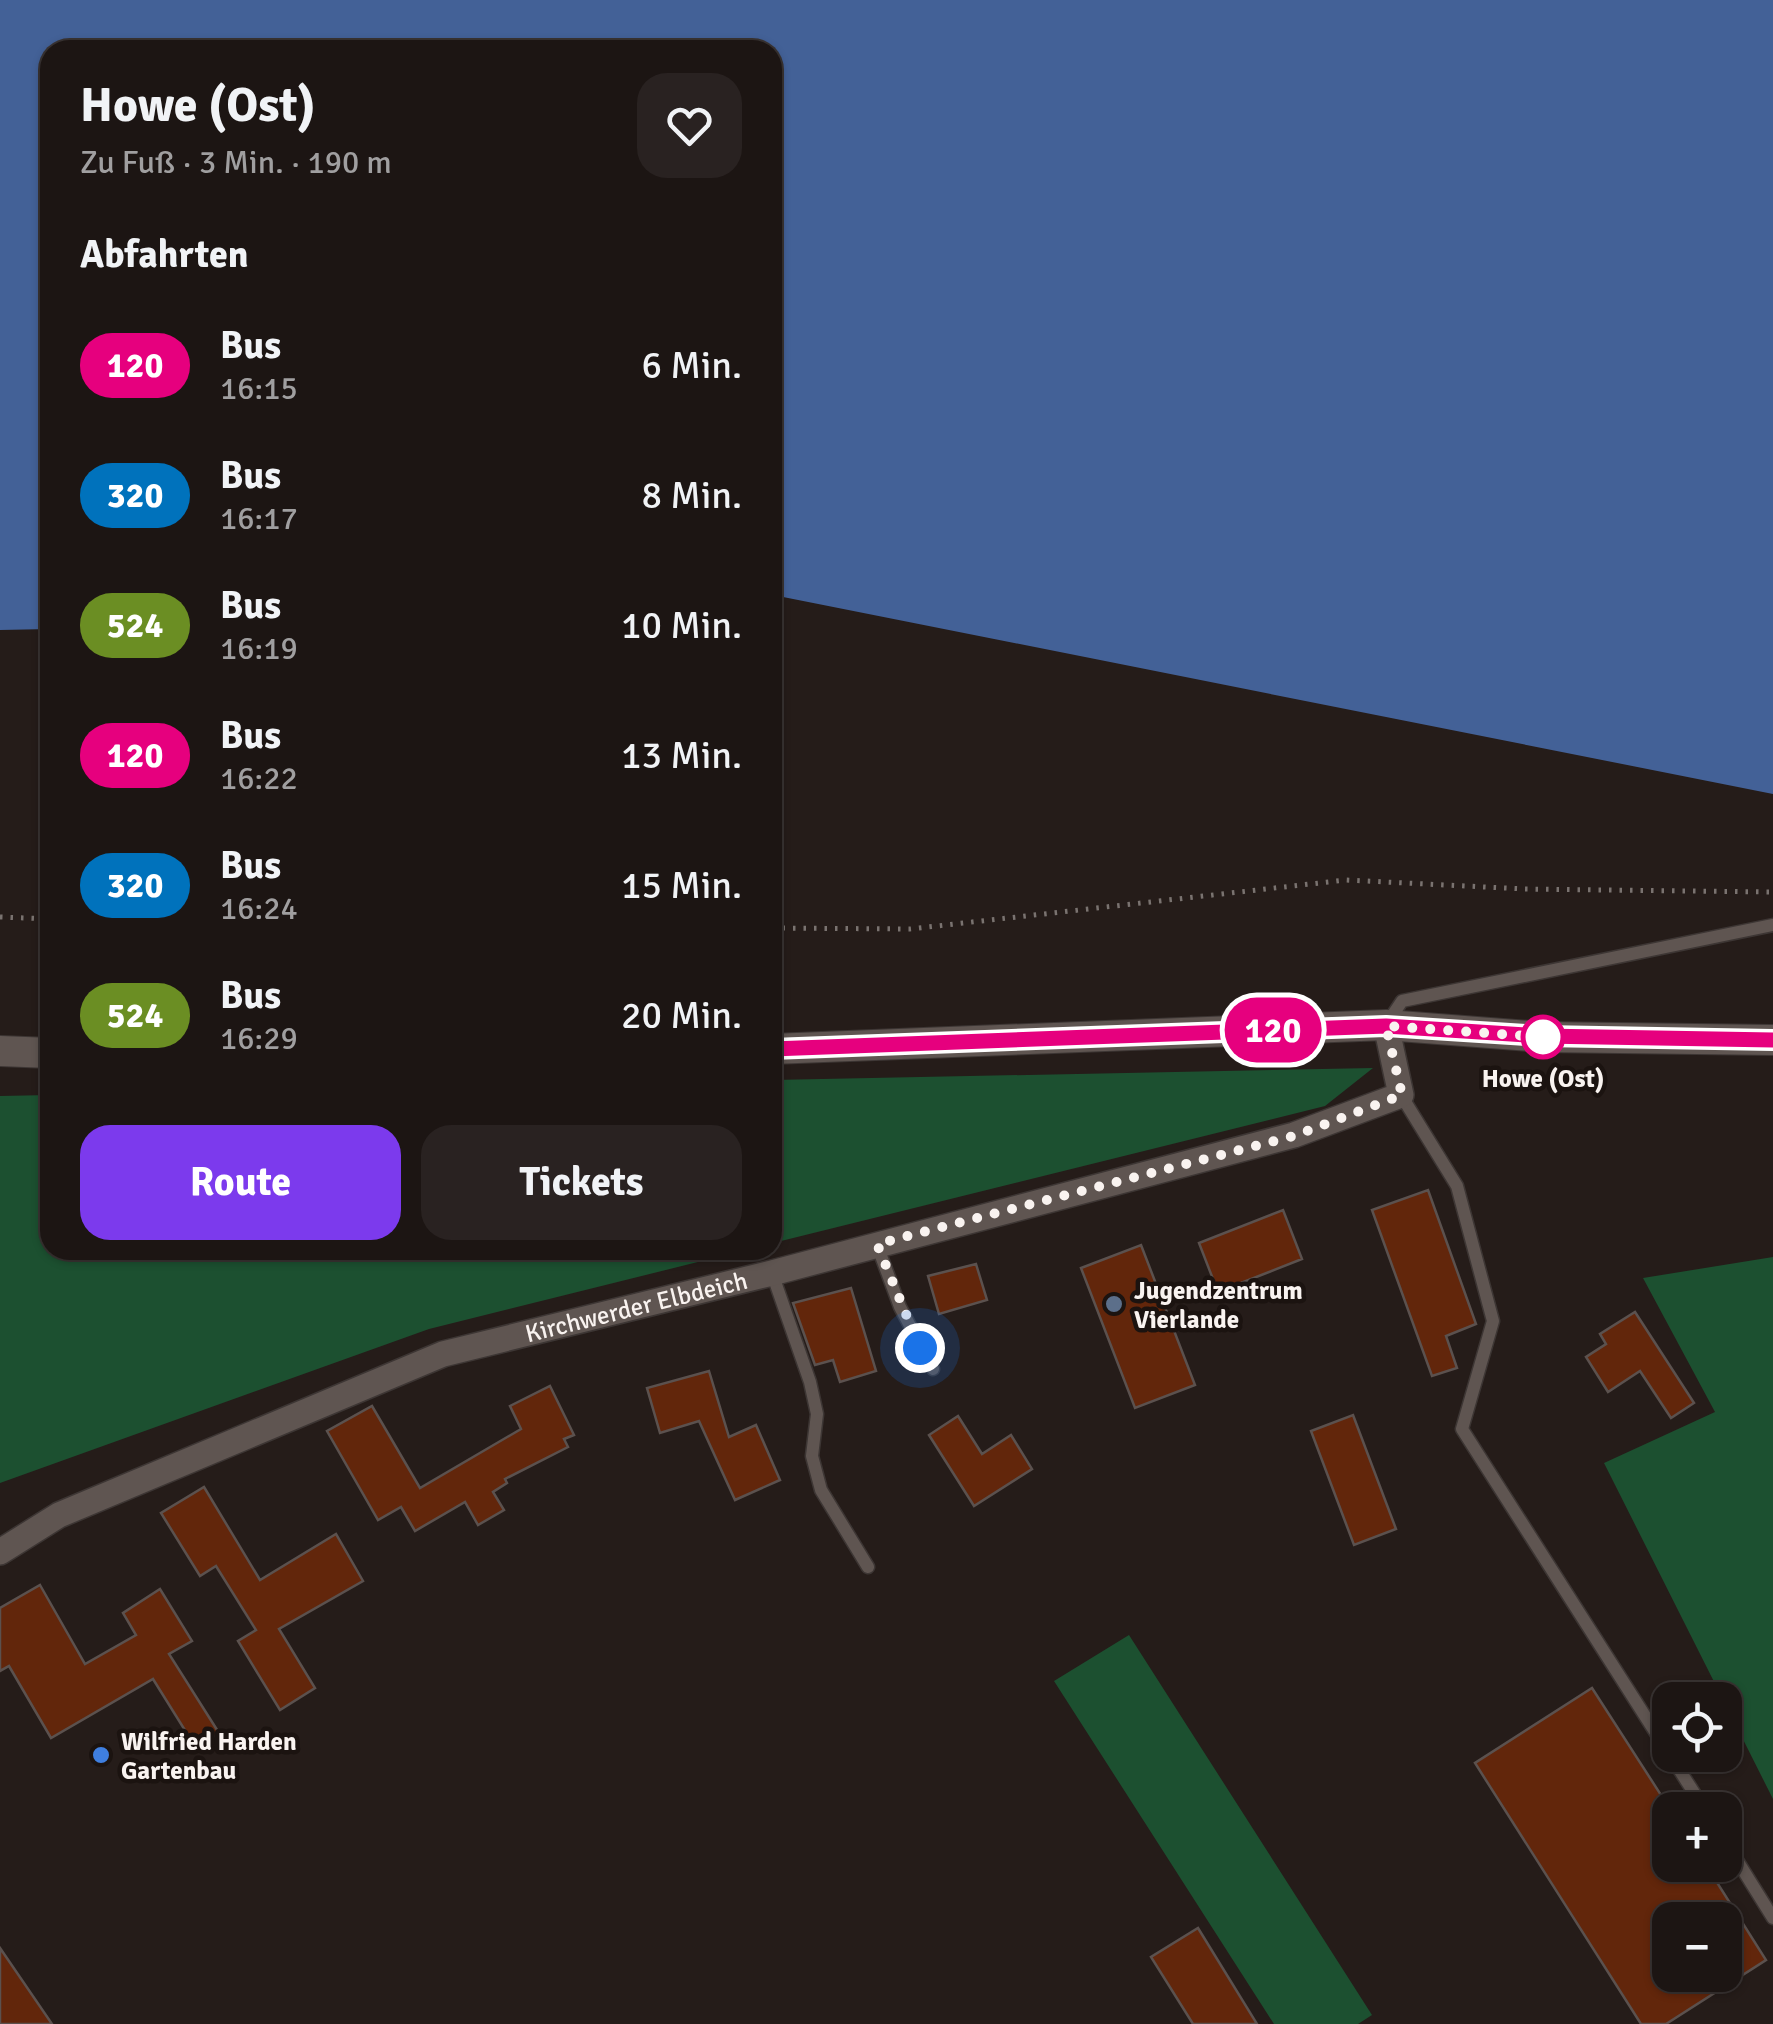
<!DOCTYPE html>
<html lang="de">
<meta charset="utf-8">
<style>
:root{--surface:#1c1513;--page:#292221;--text:#f1f3f6;--muted:#a09fa0;--line:#3a3433;--accent:#7c3aed}
body{margin:0;font-family:Signika,sans-serif;background:var(--page);color:var(--text);height:100vh;display:flex;flex-direction:column;font-size:38px;white-space:nowrap}
*{box-sizing:border-box;margin:0}
p{font-size:32px;color:var(--muted)}
.icon{flex:none;width:55px;height:55px;fill:none;stroke:currentColor;stroke-width:2;stroke-linecap:round;stroke-linejoin:round}
.map{position:relative;flex:1;overflow:hidden}
.drawer{position:absolute;left:40px;top:40px;width:742px;height:1220px;display:flex;flex-direction:column;background:var(--surface);border-radius:30px;box-shadow:0 2px 8px #0004,0 0 0 2px var(--line)}
.drawer>*{flex:none}
.badge{padding:0 20px;border-radius:32px;font-size:35px;line-height:65px}
.buttons{position:absolute;left:1652px;top:1682px;display:grid;gap:20px}
.buttons a{display:grid;place-items:center;width:90px;height:90px;border-radius:20px;background:var(--surface);box-shadow:0 2px 8px #0004,0 0 0 2px var(--line);font-size:50px}
.you{position:absolute;width:50px;height:50px;margin:-25px;border:8px solid #fff;border-radius:50%;background:#1a73e8;box-shadow:0 0 0 15px #1a73e833}
.map>.badge{position:absolute;translate:-50% -50%;box-shadow:0 0 0 5px #fff}
h2{padding:0 40px;font-size:38px;line-height:90px}
.round{display:grid;place-items:center;flex:none;width:105px;height:105px;border-radius:30px;background:var(--page)}
.head{display:flex;align-items:center;justify-content:space-between;height:170px;padding:0 40px}
h1{font-size:48px;font-weight:700;line-height:75px}
.primary-button{display:flex;gap:20px;margin-top:auto;padding:20px 40px}
.primary-button a{flex:1;height:115px;border-radius:30px;background:var(--accent);color:#fff;font-size:40px;font-weight:700;line-height:115px;text-align:center}
.primary-button a+a{background:var(--page);color:var(--text)}
ul{padding:0;list-style:none}
li{display:flex;align-items:center;gap:30px;height:130px;padding:0 40px}
li div{flex:1}
li b{display:block;font-size:38px}
li em{font-style:normal}
li .badge{min-width:110px;font-weight:700;text-align:center}
.map>svg:first-child{display:block}
</style>
<div class="map">
<svg width="1773" height="2024" viewBox="0 0 1773 2024">
<rect width="100%" height="100%" fill="#251c19"/>
<path fill="#1c5030" d="M1373,1068L1325,1106L773,1243V1080Z
M50,1095V1250H746L429,1329L0,1483V1096Z
M1773,1257V1799L1604,1463L1715,1412L1643,1278Z
M1129,1635L1372,2015L1358,2024H1274L1054,1681Z"/>
<path fill="#436197" d="M0,0H1773V794L773,595L772,50H50V629L0,630Z"/>
<path fill="#62260b" stroke="#5b514e" stroke-width="2.5" fill-rule="evenodd" d="M1428,1190L1476,1324L1446,1336L1457,1368L1432,1376L1372,1210Z
M1283,1210L1302,1259L1218,1292L1199,1243Z
M1141,1245L1195,1385L1135,1408L1081,1268Z
M976,1264L987,1300L939,1314L928,1276Z
M851,1288L876,1371L840,1382L833,1360L815,1365L793,1303Z
M1635,1312L1694,1403L1671,1418L1640,1371L1608,1392L1586,1357L1606,1344L1600,1334Z
M709,1371L729,1437L756,1425L780,1480L735,1500L699,1421L660,1433L647,1388Z
M550,1386L574,1435L564,1439L568,1447L505,1479L507,1483L493,1492L504,1510L478,1525L465,1502L415,1531L401,1507L378,1520L327,1431L372,1406L420,1488L521,1429L510,1406Z
M1353,1415L1396,1529L1354,1545L1311,1431Z
M958,1416L982,1454L1011,1435L1032,1469L974,1506L929,1435Z
M204,1487L260,1580L336,1534L363,1581L279,1629L315,1688L280,1710L238,1641L256,1630L216,1566L200,1576L161,1513Z
M40,1585L85,1664L136,1635L123,1613L160,1589L192,1641L169,1654L219,1733L196,1748L153,1679L51,1738L9,1666L0,1671V1608Z
M1592,1688L1670,1809V1865H1706L1766,1960L1666,2024H1641L1475,1763ZM1670,1920H1725V1975H1670Z
M1198,1928L1257,2024H1193L1151,1957Z
M0,1948L52,2024H0Z"/>
<g fill="none" stroke-linecap="round" stroke-linejoin="round">
<g stroke="#3d3634" stroke-width="15">
<path id="service" d="M1386,1025L1402,1001L1773,925
M1401,1095L1457,1186L1493,1321L1462,1429L1705,1810
M877,1245L900,1307L933,1369
M772,1273L810,1382L817,1414L812,1456L821,1490L868,1567
M1725,1841L1773,1918"/>
</g>
<g stroke="#3d3634" stroke-width="28">
<g id="minor">
<path id="s1" d="M0,1552L59,1515L443,1354L772,1273L1294,1135L1401,1095L1386,1025"/>
</g>
</g>
<g stroke="#3d3634" stroke-width="32">
<path id="tertiary" d="M772,1049L1386,1025L1542,1037L1773,1040
M0,1051L50,1053"/>
</g>
<path stroke="#7a7370" stroke-width="5" stroke-dasharray="2.5 8" stroke-linecap="butt" d="M0,917L50,919
M772,928L910,929L1346,880L1525,889L1773,892"/>
<use href="#service" stroke="#5f5551" stroke-width="12"/>
<use href="#minor" stroke="#5f5551" stroke-width="25"/>
<use href="#tertiary" stroke="#5f5551" stroke-width="30"/>
</g>
<g fill="none" stroke-linecap="round" stroke-linejoin="round">
<g stroke="#fff" stroke-width="22">
<path id="line" d="M772,1049L1386,1026L1542,1036L1773,1040"/>
</g>
<use href="#line" stroke="#e6007e" stroke-width="15"/>
<path stroke="#f9f3f0" stroke-width="10" stroke-dasharray="0 18" d="M920,1348L877,1244L1294,1136L1402,1095L1386,1026L1543,1037"/>
</g>
<circle fill="#fff" stroke="#e6007e" stroke-width="5" cx="1543" cy="1037" r="20"/>
<circle fill="#5c6f8a" stroke="#1b1310" stroke-width="4" cx="1114" cy="1304" r="10"/>
<circle fill="#3f7fe0" stroke="#1b1310" stroke-width="4" cx="101" cy="1755" r="10"/>
<g text-anchor="middle" dominant-baseline="central" stroke-width="9" stroke-linejoin="round" paint-order="stroke">
<g font-size="25" font-weight="bold" fill="#f9f3f0" stroke="#1b1310">
<text x="1543" y="1078">Howe (Ost)</text>
</g>
<g font-size="25" font-weight="bold" fill="#f9f3f0" stroke="#1b1310" text-anchor="start">
<text x="1134" y="1290">Jugendzentrum<tspan x="1134" dy="29">Vierlande</tspan></text>
<text x="121" y="1741">Wilfried Harden<tspan x="121" dy="29">Gartenbau</tspan></text>
</g>
<g font-size="25" fill="#f9f3f0" stroke="#1b1310">
<text stroke="none"><textPath href="#s1" startOffset="685">Kirchwerder Elbdeich</textPath></text>
</g>
</g>
</svg>
<div class="buttons">
<a><svg class="icon" aria-label="locate" viewBox="0 0 24 24"><circle cx="12" cy="12" r="6"/><path d="M12 2v4M12 18v4M2 12h4M18 12h4"/></svg></a>
<a>+</a>
<a>−</a>
</div>
<div class="you" style="left:920px;top:1348px"></div>
<b class="badge" style="left:1273px;top:1030px;background:#e6007e;color:#fff">120</b>
<section class="drawer">
<div class="head"><div><h1>Howe (Ost)</h1><p>Zu Fuß · 3 Min. · 190 m</p></div><a class="round"><svg class="icon" aria-label="heart" viewBox="0 0 24 24"><path d="M12 20l-8-8c-3-5 5-10 8-4 3-6 11-1 8 4z"/></svg></a></div>
<h2>Abfahrten</h2>
<ul>
<li><span class="badge" style="background:#e6007e;color:#fff">120</span><div><b>Bus</b><p>16:15</p></div><em>6 Min.</em></li>
<li><span class="badge" style="background:#0072bc;color:#fff">320</span><div><b>Bus</b><p>16:17</p></div><em>8 Min.</em></li>
<li><span class="badge" style="background:#6b8e23;color:#fff">524</span><div><b>Bus</b><p>16:19</p></div><em>10 Min.</em></li>
<li><span class="badge" style="background:#e6007e;color:#fff">120</span><div><b>Bus</b><p>16:22</p></div><em>13 Min.</em></li>
<li><span class="badge" style="background:#0072bc;color:#fff">320</span><div><b>Bus</b><p>16:24</p></div><em>15 Min.</em></li>
<li><span class="badge" style="background:#6b8e23;color:#fff">524</span><div><b>Bus</b><p>16:29</p></div><em>20 Min.</em></li>
</ul>
<div class="primary-button"><a>Route</a><a>Tickets</a></div>
</section>
</div>
